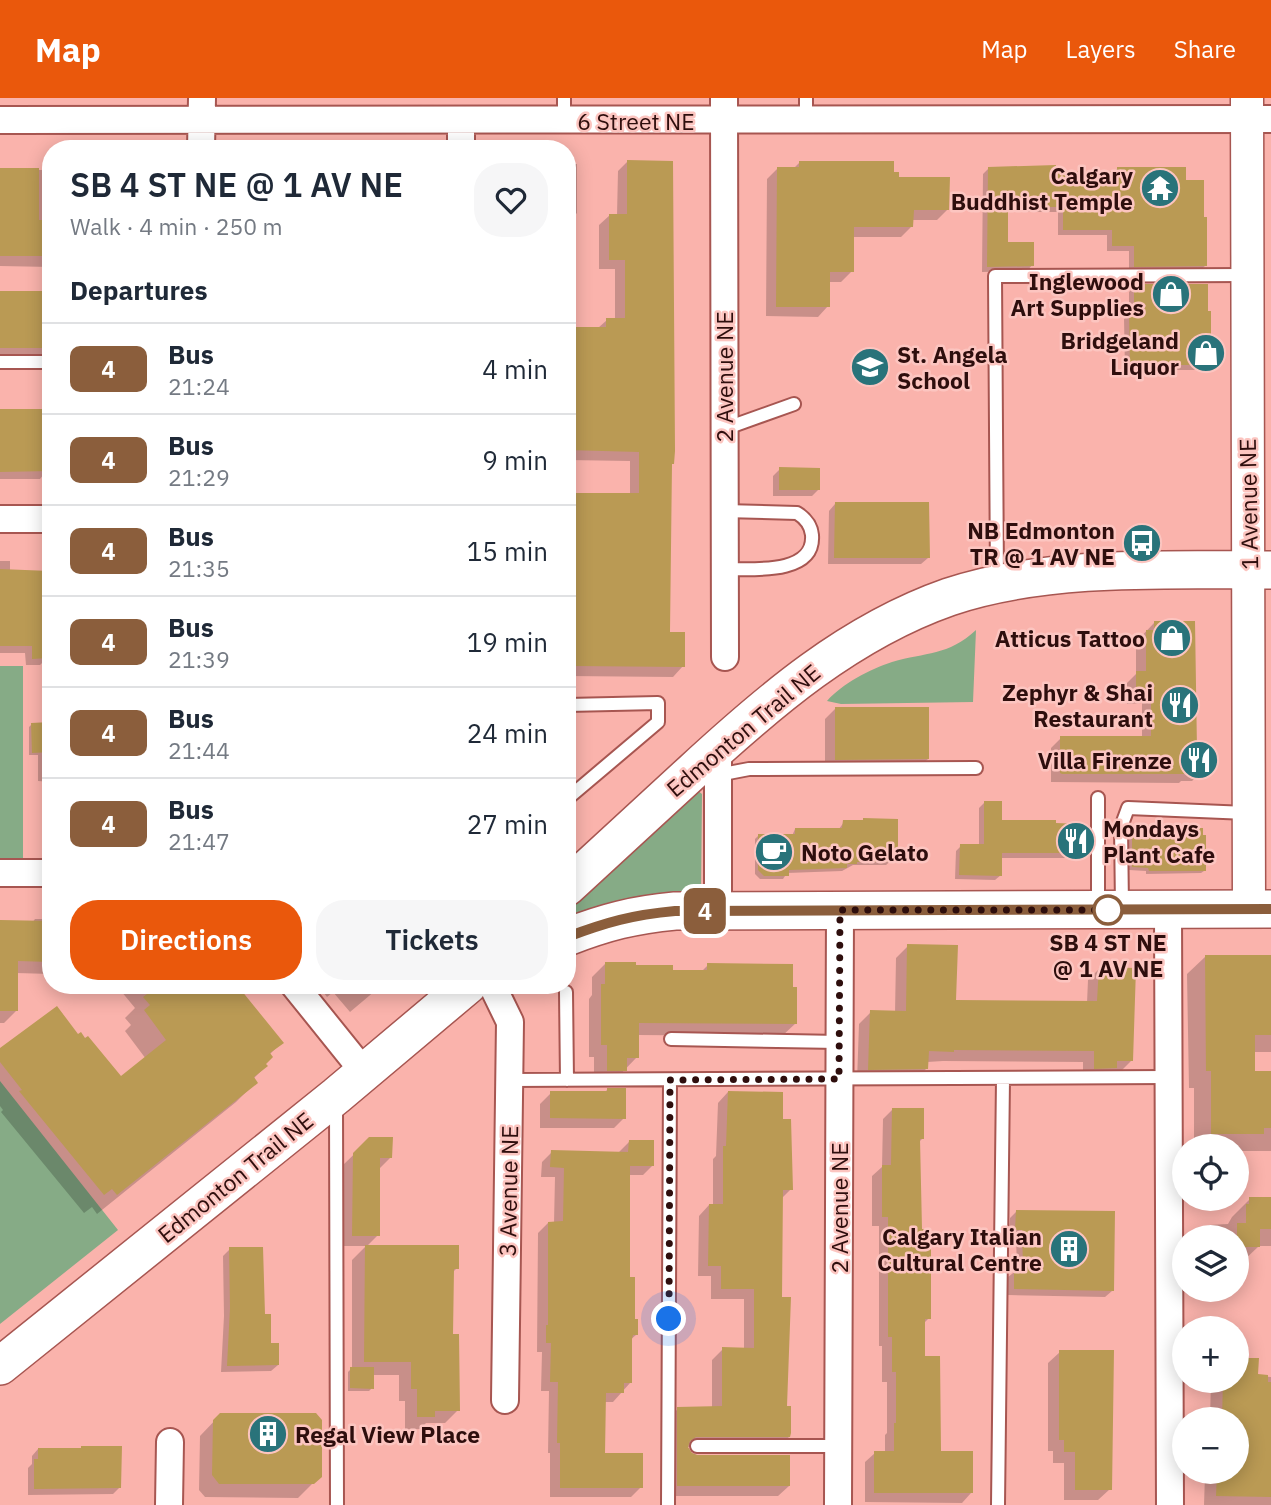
<!DOCTYPE html>
<meta charset="utf-8">
<style>
:root{--surface:#fff;--page:#f6f6f7;--text:#1f2937;--muted:#747a83;--line:#e0e1e3;--accent:#ea580c}
body{margin:0;font-family:"IBM Plex Sans",sans-serif;background:var(--page);color:var(--text);height:100vh;display:flex;flex-direction:column;font-size:26px;white-space:nowrap}
*{box-sizing:border-box;margin:0}
p{font-size:23px;color:var(--muted)}
.icon{flex:none;width:38px;height:38px;fill:none;stroke:currentColor;stroke-width:2;stroke-linecap:round;stroke-linejoin:round}
.map{position:relative;flex:1;overflow:hidden}
.panel{position:absolute;left:42px;top:42px;width:534px;height:854px;display:flex;flex-direction:column;background:var(--surface);border-radius:28px;box-shadow:0 4px 18px #0003}
.panel>*{flex:none}
.badge{padding:0 14px;border-radius:10px;font-size:24px;line-height:46px}
.tools{position:absolute;left:1172px;top:1036px;display:grid;gap:14px}
.tools a{display:grid;place-items:center;width:77px;height:77px;border-radius:50%;background:var(--surface);box-shadow:0 4px 18px #0003;font-size:35px}
.you{position:absolute;width:35px;height:35px;margin:-18px;border:5px solid #fff;border-radius:50%;background:#1a73e8;box-shadow:0 0 0 10px #1a73e833}
.map>.badge{position:absolute;translate:-50% -50%;box-shadow:0 0 0 4px #fff}
h2{padding:0 28px;font-size:26px;line-height:63px}
.round{display:grid;place-items:center;flex:none;width:74px;height:74px;border-radius:28px;background:var(--page)}
.head{display:flex;align-items:center;justify-content:space-between;height:119px;padding:0 28px}
h1{font-size:33px;font-weight:600;line-height:52px}
.action{display:flex;gap:14px;margin-top:auto;padding:14px 28px}
.action a{flex:1;height:80px;border-radius:28px;background:var(--accent);color:#fff;font-size:28px;font-weight:600;line-height:80px;text-align:center}
.action a+a{background:var(--page);color:var(--text)}
ul{padding:0;list-style:none}
li{display:flex;align-items:center;gap:21px;height:91px;padding:0 28px;border-top:2px solid var(--line)}
li div{flex:1}
li b{display:block;font-size:26px}
li em{font-style:normal}
li .badge{min-width:77px;font-weight:700;text-align:center}
header{display:flex;align-items:center;gap:42px;box-sizing:border-box;height:98px;padding:0 35px;background:var(--accent);color:#fff}
header strong{font-size:33px}
nav{display:flex;gap:38px;margin-inline-start:auto;font-size:24px}
.map>svg:first-child{display:block}
</style>
<header>
<strong>Map</strong>
<nav><a>Map</a><a>Layers</a><a>Share</a></nav>
</header>
<div class="map">
<svg width="1271" height="1407" viewBox="0 0 1271 1407">
<rect width="100%" height="100%" fill="#fab3ac"/>
<path fill="#86ab86" d="M976,532L973,604L841,606L827,603C842,586 870,571 892,564C926,554 948,558 976,532Z
M0,568H23V762L0,761Z
M697,692L702,696L701,796L567,822V808Z
M0,983L118,1132L0,1226Z"/>
<path fill="#0003" d="M628,63L670,367L668,535L683,568L673,579L567,578V397H630V363L567,362V221H571V230H598L607,222H615V171H599V127L610,117H617L618,73Z
M800,64L892,76L948,111L937,122H912L911,129L901,139H852V173L841,184H829L828,208L818,219L766,218L767,81L778,70H794Z
M567,66H577V115L567,125Z
M989,70L1055,75H1114L1117,71L1184,84L1205,168L1199,173L1129,174V153H1107V137H1058V114H1006V146L1032,167L1027,173L982,174L983,76Z
M0,72H51V169L0,168Z
M1135,188L1206,214L1210,266L1204,272H1125L1124,221L1129,216V194Z
M0,195H51V260H0Z
M51,308V376H44L40,381H0V312L50,313Z
M780,371L819,391L812,398H773V378Z
M835,406L928,460L921,466H828L829,413Z
M0,463H10V473L51,474V524H47V560L40,567H26L25,555H0Z
M1154,525L1202,673L1192,683H1181L1179,685L1051,684V650L1061,640L1142,639V605L1127,606V585L1136,576V544Z
M835,611L928,661L917,671L825,672V621Z
M32,626H51V684L38,683V657H29V629Z
M984,705L1001,724L1055,727L1080,736L1086,751L1074,760H1001V777L995,782L955,781L956,753L961,748H979V710Z
M844,724L896,758L886,767H853L842,773L787,775L783,781H760L755,776V741L759,737L792,738L795,731H839Z
M1148,729L1204,773L1201,775L1146,776V773L1129,772V735L1132,732H1145Z
M35,821H51V876L16,875V913L4,925H0V824L32,825Z
M908,848L955,903L1087,905L1088,882L1099,871L1131,963L1120,974L1083,982V964L943,963L927,964L926,971L915,982L857,983L859,926L871,914L895,915L896,860Z
M1205,859H1271V954H1253V975H1271V1053H1237V1048H1194V990H1189L1187,876Z
M605,866L671,873H702L708,867L796,925L782,938L637,937V959L612,985H594V959H589V901L592,897V879Z
M116,887H233L281,945L269,957L264,966L266,968L253,981L256,984L236,1004L97,1116L92,1109L84,1115L1,1014L3,1012L0,1008V953L78,938L121,980L146,961L125,933L131,927L125,920L135,910Z
M318,887H382L350,914L333,894L327,899Z
M607,992L624,1020L614,1030H540V1006L551,995H604Z
M728,994L781,1023L791,1091L781,1101L780,1201L785,1310L789,1339L778,1349H687L688,1354L789,1388L778,1398H667V1321L678,1311L712,1310V1262L723,1251H744V1201H711V1178H698L699,1118L709,1107H713V1061L716,1058L718,1005Z
M893,1011L922,1041L918,1045L920,1132L929,1220L923,1226L924,1260L939,1355L971,1395L962,1405L865,1404V1364L875,1355H885V1337L887,1335V1284H882V1248H879V1128H872V1078L882,1069L883,1021Z
M370,1041L391,1059L380,1070L378,1137L367,1148L457,1170L452,1175V1237L458,1312L445,1325H426L420,1331L405,1332V1303H399V1277H373L372,1290L369,1293H348V1274L352,1270V1162L366,1148H343V1067Z
M629,1044L653,1067L643,1077H628L629,1181L636,1237L630,1242V1285L613,1304H604L603,1357L641,1389L631,1399H550V1355H548L549,1293H541L542,1254H537L538,1135L548,1125H554L555,1079H541L542,1064L552,1054H619Z
M1250,1101H1271V1148H1259L1240,1166H1237V1139H1197L1209,1127L1228,1126L1232,1119Z
M1016,1114L1112,1193L1105,1199L1008,1197V1179L1017,1172L1016,1138H1009L1010,1120Z
M230,1151L263,1218L270,1247L278,1267L271,1273L221,1274L224,1218L223,1158Z
M1060,1254L1110,1391L1098,1402H1064V1365H1053V1353H1048V1265Z
M1256,1278L1271,1279V1407H1204L1205,1376L1208,1374H1237V1321H1210L1211,1283H1237Z
M221,1316L320,1378L298,1400L205,1399L199,1392L200,1338Z
M38,1351L79,1352L120,1389L113,1396L28,1397V1370L32,1366V1358Z"/>
<path fill="#ba9a54" d="M627,62L673,63L675,353L674,366H672L670,534H685V569L573,568L572,518H567V395H639V354L567,352V229H606V220H625V162H609V116H627Z
M799,63H894V74H899V79H950L949,112H914L913,129H854V174H830V209H776L777,69H799Z
M1056,67V73H1117V69H1186V82H1204V119H1207V168L1134,169V148H1112V132H1063V109H1008V144H1034V168L987,169L988,69Z
M0,70H39V122H51V158H0Z
M1134,186H1208V213H1211V267H1130L1129,213H1134Z
M0,193H51V250H0Z
M0,311H50V373L0,374Z
M779,369L820,370V392H779Z
M835,404H929L930,460H834Z
M0,471L50,473L49,560L32,561V548H0Z
M1154,523H1195L1197,652H1204V673H1190V676H1062L1060,675V638H1151V596H1136V573H1146V532H1154Z
M835,609H929V661L835,662Z
M51,624V654L32,655L31,625Z
M984,703H1002V722H1056V725L1081,726V734H1088V751H1081V755H1002V778L959,777L960,746H984Z
M863,720L898,721V759H892V764H857V766H847V770L789,772V778H764L758,772V736H795V730H842L843,722H863Z
M1147,727H1187V730H1203V737H1206V773H1149L1148,770L1132,769V730H1147Z
M0,822L51,823V864L18,863V913H0Z
M907,846L958,847L956,902L1097,903L1099,869L1136,870L1133,963H1117V970L1094,971V953L954,952V954L929,953L928,971L868,972L870,912L906,913Z
M1205,857H1271V937H1255V973H1271V1030H1264V1036H1211V973H1206Z
M605,864H636V867H673V872H707V865L793,866V889H797V926L639,925V960H627V973H607V947H601V886H605Z
M159,887H172L178,896L189,887H237L284,945L270,955L273,959L266,966L268,968L254,979L258,985L117,1097L112,1091L104,1097L19,993L22,992L0,964V950L57,908L78,936L81,934L85,940L88,938L121,978L166,942L144,912L150,907L143,899Z
M607,990H626V1021L550,1020V993H607Z
M728,993L783,994V1021H791L793,1092H783L782,1199H791L787,1308H791V1335L790,1339H696L690,1343L688,1349L692,1355L697,1357H790V1388H677V1309L722,1308V1249L754,1250V1191H721V1168H708L709,1106H723V1048H726Z
M892,1010H924V1041H920L922,1131H931V1221H925V1258H940L941,1353H973V1395H874V1353H894V1325H896V1274H892V1239H888V1119H882V1067H891Z
M369,1039H393L392,1060H380V1138H352L353,1055Z
M629,1042H654V1068H630V1179H635V1221H638V1237H633L632,1241V1285H624V1295H606L605,1355H643V1390H560V1345H557L558,1284H550L551,1245H546V1227H548V1124L563,1123L564,1070L550,1069L551,1052L628,1054Z
M1249,1099H1271V1131H1260V1149H1237V1125H1246V1106H1249Z
M1016,1112L1115,1113L1114,1193L1014,1191V1170L1023,1169L1022,1132H1015Z
M365,1147H459V1171H454L453,1236H459L460,1313H435V1319H417V1291H411V1264H364Z
M229,1149H263L265,1216H271V1245H279V1267L227,1268L230,1210Z
M1059,1252H1114L1112,1392H1075V1354H1064V1342H1059Z
M1237,1260H1259L1258,1276L1268,1277V1284H1271V1399L1216,1398L1217,1374H1237V1321H1222L1223,1283H1237Z
M350,1269H374V1291L350,1290Z
M220,1315H316L322,1322V1379L314,1386H219L212,1377L213,1322Z
M81,1348H122L121,1390L34,1391V1361H38V1350H81Z"/>
<g fill="none" stroke-linecap="round" stroke-linejoin="round">
<g stroke="#a75651" stroke-width="16">
<path id="service" d="M806,0V22
M564,22V0
M0,264H51
M724,331L794,306
M724,413L797,415C805,420 811,427 812,437C815,477 752,471 725,471
M997,482L995,178L1247,177
M567,607L658,605V624L567,701
M718,677L749,671L976,670
M1098,700V808
M1122,809L1121,729L1128,710L1247,715
M566,894L567,982
M671,941L839,944
M509,982L1169,979
M336,1005L337,1407
M697,1348H838
M668,1407L670,982
M998,1407L1003,981"/>
</g>
<g stroke="#a75651" stroke-width="30">
<path id="minor" d="M724,0L725,559
M0,22L1271,21
M461,22V51
M201,51L202,0
M0,421H51
M0,775H51
M1168,812L1170,1407
M718,813V650
M294,887L364,974
M492,887L510,924L505,1302
M169,1407L170,1344
M838,1407L840,812"/>
</g>
<g stroke="#a75651" stroke-width="35">
<path id="tertiary" d="M1247,0L1249,811"/>
</g>
<g stroke="#a75651" stroke-width="40">
<path id="secondary" d="M567,789C609,750 651,712 692,674C769,603 849,534 949,499C1047,466 1169,472 1271,472
M567,839C606,824 633,817 675,813L1271,811
M0,1268L336,998L468,887"/>
</g>
<use href="#service" stroke="#fff" stroke-width="12"/>
<use href="#minor" stroke="#fff" stroke-width="26"/>
<use href="#tertiary" stroke="#fff" stroke-width="32"/>
<use href="#secondary" stroke="#fff" stroke-width="37"/>
</g>
<g fill="none" stroke-linecap="round" stroke-linejoin="round">
<g stroke="#fff" stroke-width="16">
<path id="line" d="M567,839C607,824 632,817 675,813L1271,811"/>
</g>
<use href="#line" stroke="#8b5e3c" stroke-width="10"/>
<path stroke="#2e0e0d" stroke-width="7" stroke-dasharray="0 12.6" d="M669,1221L670,982L839,981L840,812H1108"/>
</g>
<defs>
<g id="temple-disc" transform="scale(2.0125)"><circle r="9.5" fill="#29737a" stroke="#fcc5c0"/><path d="M0-6L5-2H3V0L6.5 2.5H4V6H1.5V3h-3V6H-4V2.5H-6.5L-3 0V-2H-5Z" fill="#fff"/></g>
<g id="shop-disc" transform="scale(2.0125)"><circle r="9.5" fill="#29737a" stroke="#fcc5c0"/><path d="M-5-2.5h2.3a2.7 3.5 0 0 1 5.4 0H5L5.5 6h-11ZM-1.5-2.5h3a1.5 2.3 0 0 0-3 0Z" fill="#fff"/></g>
<g id="school-disc" transform="scale(2.0125)"><circle r="9.5" fill="#29737a" stroke="#fcc5c0"/><path d="M0-5L7-2L0 1L-7-2ZM-4 1L0 2.5L4 1V4Q0 6-4 4Z" fill="#fff"/></g>
<g id="bus-disc" transform="scale(2.0125)"><circle r="9.5" fill="#29737a" stroke="#fcc5c0"/><path d="M-5-6H5V4H4V6H2V4H-2V6H-4V4H-5ZM-3.5-4V0h7V-4ZM-3.5 1.2v1.5H-2V1.2ZM2 1.2v1.5H3.5V1.2Z" fill="#fff"/></g>
<g id="restaurant-disc" transform="scale(2.0125)"><circle r="9.5" fill="#29737a" stroke="#fcc5c0"/><path d="M-5-6h1v4h1v-4h1v4h1v-4h1v5L-1.5 .5V6h-2V.5L-5-1ZM5-6V6H3V1.5H1.5Q1.5-4 5-6Z" fill="#fff"/></g>
<g id="cafe-disc" transform="scale(2.0125)"><circle r="9.5" fill="#29737a" stroke="#fcc5c0"/><path d="M-5.5-4.5H6V0H3Q3 3.5 0 3.5H-2.5Q-5.5 3.5-5.5 0ZM3-3.2v2h1.7v-2ZM-6 4.5H4V6H-6Z" fill="#fff"/></g>
<g id="building-disc" transform="scale(2.0125)"><circle r="9.5" fill="#29737a" stroke="#fcc5c0"/><path d="M-4-6H4V6H1V3H-1V6H-4ZM-2.5-4.3h1.7v1.8h-1.7ZM.8-4.3h1.7v1.8H.8ZM-2.5-1h1.7V.8h-1.7ZM.8-1h1.7V.8H.8Z" fill="#fff"/></g>
</defs>
<g fill-rule="evenodd">
<use href="#temple-disc" x="1160" y="90"/>
<use href="#shop-disc" x="1171" y="196"/>
<use href="#shop-disc" x="1206" y="255"/>
<use href="#school-disc" x="870" y="269"/>
<use href="#bus-disc" x="1142" y="445"/>
<use href="#shop-disc" x="1172" y="540"/>
<use href="#restaurant-disc" x="1180" y="607"/>
<use href="#restaurant-disc" x="1199" y="662"/>
<use href="#restaurant-disc" x="1076" y="743"/>
<use href="#cafe-disc" x="774" y="754"/>
<use href="#building-disc" x="1069" y="1151"/>
<use href="#building-disc" x="268" y="1336"/>
</g>
<circle fill="#fff" stroke="#8b5e3c" stroke-width="3.5" cx="1108" cy="812" r="14"/>
<g text-anchor="middle" dominant-baseline="central" stroke-width="5" stroke-linejoin="round" paint-order="stroke">
<g font-size="23" fill="#2e0e0d" stroke="#fcc5c0">
<text x="636" y="23">6 Street NE</text>
<text transform="translate(724 279) rotate(-90)">2 Avenue NE</text>
<text transform="translate(1248 406) rotate(-91)">1 Avenue NE</text>
<text transform="translate(743 632) rotate(-40)">Edmonton Trail NE</text>
<text transform="translate(235 1079) rotate(-39)">Edmonton Trail NE</text>
<text transform="translate(508 1093) rotate(-89)">3 Avenue NE</text>
<text transform="translate(839 1110) rotate(-90)">2 Avenue NE</text>
</g>
<g font-size="23" font-weight="bold" fill="#2e0e0d" stroke="#fcc5c0" text-anchor="end">
<text x="1133" y="77">Calgary<tspan x="1133" dy="26">Buddhist Temple</tspan></text>
<text x="1144" y="183">Inglewood<tspan x="1144" dy="26">Art Supplies</tspan></text>
<text x="1179" y="242">Bridgeland<tspan x="1179" dy="26">Liquor</tspan></text>
<text x="897" y="256" text-anchor="start">St. Angela<tspan x="897" dy="26">School</tspan></text>
<text x="1115" y="432">NB Edmonton<tspan x="1115" dy="26">TR @ 1 AV NE</tspan></text>
<text x="1145" y="540">Atticus Tattoo</text>
<text x="1153" y="594">Zephyr &amp; Shai<tspan x="1153" dy="26">Restaurant</tspan></text>
<text x="1172" y="662">Villa Firenze</text>
<text x="1103" y="730" text-anchor="start">Mondays<tspan x="1103" dy="26">Plant Cafe</tspan></text>
<text x="801" y="754" text-anchor="start">Noto Gelato</text>
<text x="1042" y="1138">Calgary Italian<tspan x="1042" dy="26">Cultural Centre</tspan></text>
<text x="295" y="1336" text-anchor="start">Regal View Place</text>
</g>
<g font-size="23" font-weight="bold" fill="#2e0e0d" stroke="#fcc5c0">
<text x="1108" y="844">SB 4 ST NE<tspan x="1108" dy="26">@ 1 AV NE</tspan></text>
</g>
</g>
</svg>
<div class="tools">
<a><svg class="icon" aria-label="locate" viewBox="0 0 24 24"><circle cx="12" cy="12" r="6"/><path d="M12 2v4M12 18v4M2 12h4M18 12h4"/></svg></a>
<a><svg class="icon" aria-label="layers" viewBox="0 0 24 24"><path d="M12 4l9 5-9 5-9-5zM3 14l9 5 9-5"/></svg></a>
<a>+</a>
<a>−</a>
</div>
<div class="you" style="left:669px;top:1221px"></div>
<b class="badge" style="left:705px;top:813px;background:#8b5e3c;color:#fff">4</b>
<section class="panel">
<div class="head"><div><h1>SB 4 ST NE @ 1 AV NE</h1><p>Walk · 4 min · 250 m</p></div><a class="round"><svg class="icon" aria-label="heart" viewBox="0 0 24 24"><path d="M12 20l-8-8c-3-5 5-10 8-4 3-6 11-1 8 4z"/></svg></a></div>
<h2>Departures</h2>
<ul>
<li><span class="badge" style="background:#8b5e3c;color:#fff">4</span><div><b>Bus</b><p>21:24</p></div><em>4 min</em></li>
<li><span class="badge" style="background:#8b5e3c;color:#fff">4</span><div><b>Bus</b><p>21:29</p></div><em>9 min</em></li>
<li><span class="badge" style="background:#8b5e3c;color:#fff">4</span><div><b>Bus</b><p>21:35</p></div><em>15 min</em></li>
<li><span class="badge" style="background:#8b5e3c;color:#fff">4</span><div><b>Bus</b><p>21:39</p></div><em>19 min</em></li>
<li><span class="badge" style="background:#8b5e3c;color:#fff">4</span><div><b>Bus</b><p>21:44</p></div><em>24 min</em></li>
<li><span class="badge" style="background:#8b5e3c;color:#fff">4</span><div><b>Bus</b><p>21:47</p></div><em>27 min</em></li>
</ul>
<div class="action"><a>Directions</a><a>Tickets</a></div>
</section>
</div>
